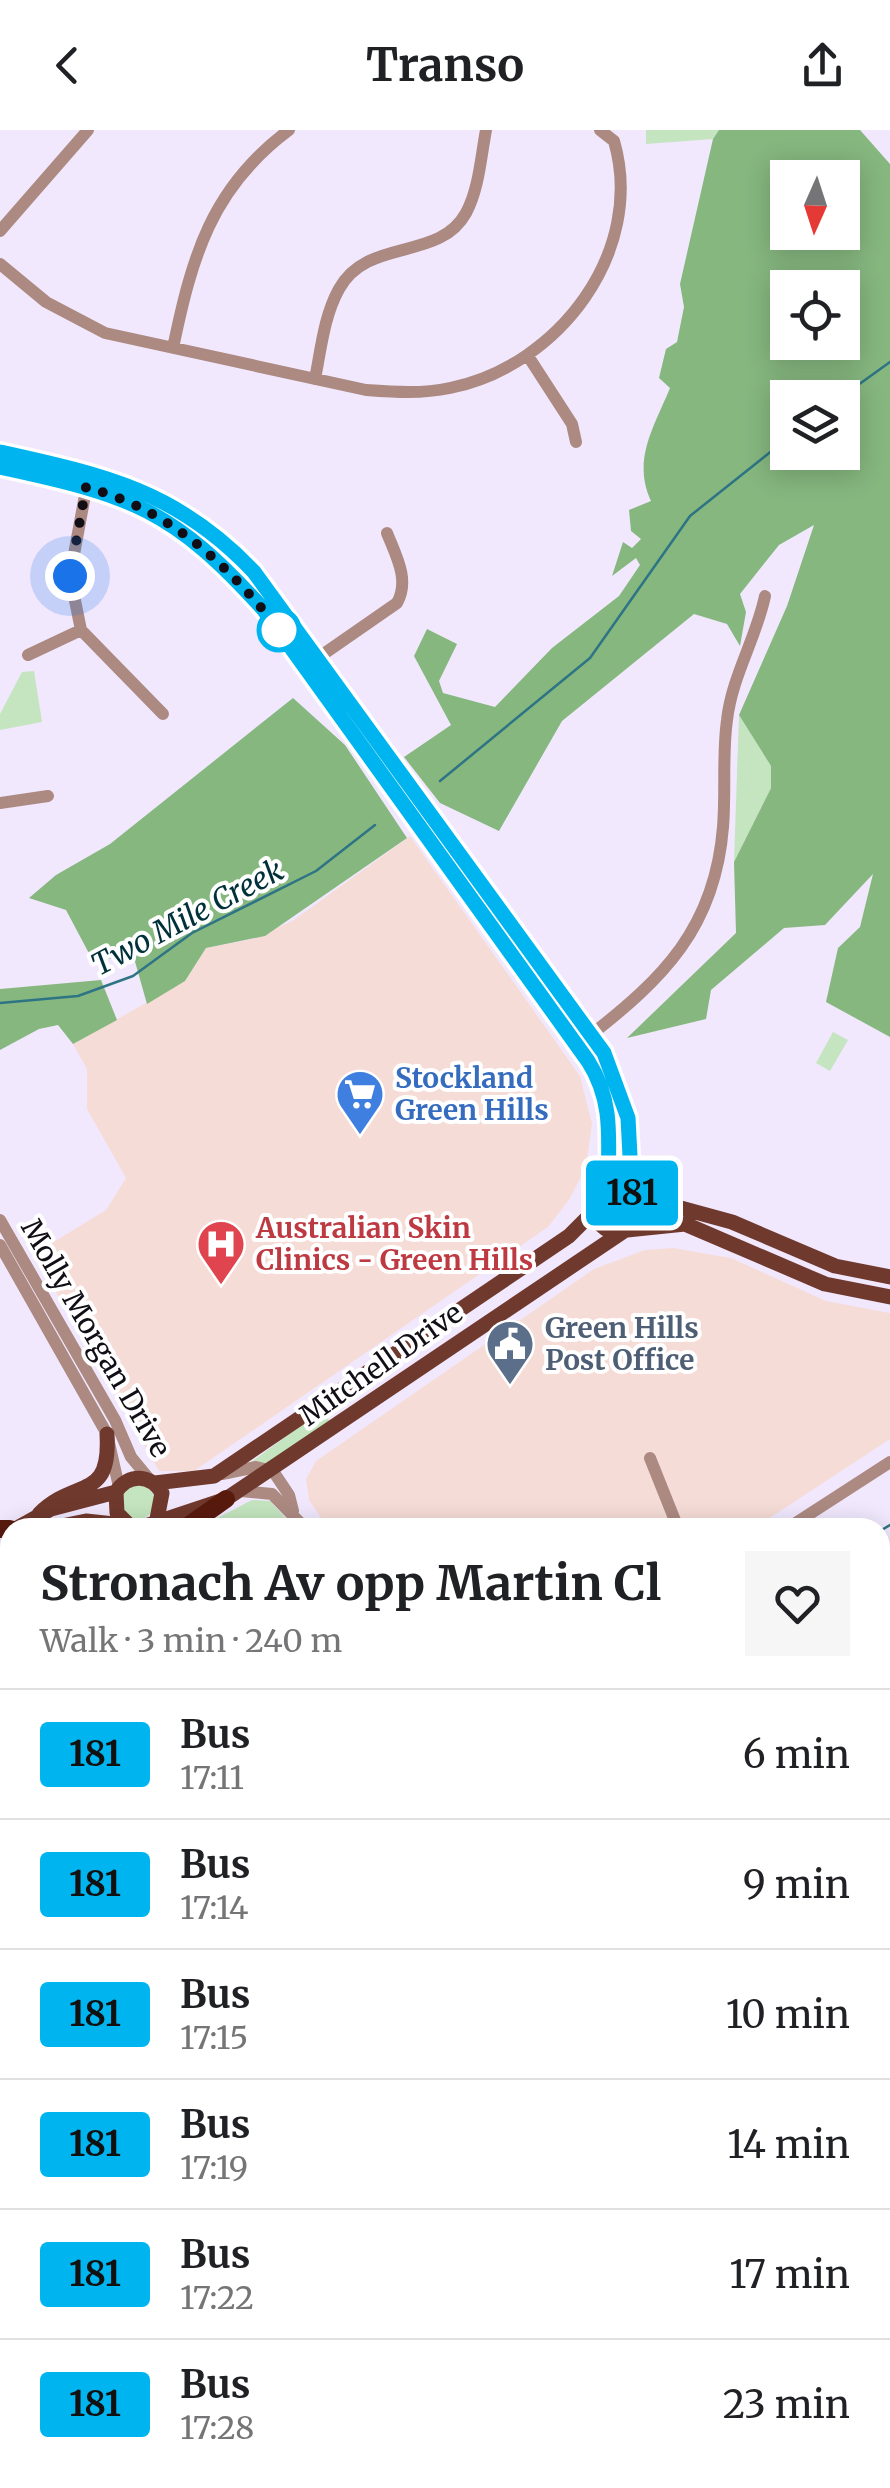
<!DOCTYPE html>
<meta charset="utf-8">
<style>
:root{--surface:#fff;--page:#f6f6f6;--text:#202124;--muted:#757577;--line:#e0e0e0}
body{margin:0;font-family:Merriweather,serif;background:var(--page);color:var(--text);height:100vh;display:flex;flex-direction:column;font-size:38px;white-space:nowrap}
*{box-sizing:border-box;margin:0}
p{font-size:32px;color:var(--muted)}
.icon{flex:none;width:55px;height:55px;fill:none;stroke:currentColor;stroke-width:2;stroke-linecap:round;stroke-linejoin:round}
.map{position:relative;flex:1;overflow:hidden}
.details{position:absolute;left:0px;top:1388px;width:890px;height:972px;display:flex;flex-direction:column;background:var(--surface);border-radius:30px 30px 0 0;box-shadow:0 5px 25px #0003}
.details>*{flex:none}
.badge{padding:0 20px;border-radius:8px;font-size:35px;line-height:65px}
.needle{width:65px;rotate:183deg}
.controls{position:absolute;left:770px;top:30px;display:grid;gap:20px}
.controls a{display:grid;place-items:center;width:90px;height:90px;border-radius:0px;background:var(--surface);box-shadow:0 5px 25px #0003;font-size:50px}
.you{position:absolute;width:50px;height:50px;margin:-25px;border:8px solid #fff;border-radius:50%;background:#1a73e8;box-shadow:0 0 0 15px #1a73e833}
.map>.badge{position:absolute;translate:-50% -50%;box-shadow:0 0 0 5px #fff}
.round{display:grid;place-items:center;flex:none;width:105px;height:105px;border-radius:0px;background:var(--page)}
.summary{display:flex;align-items:center;justify-content:space-between;height:170px;padding:0 40px}
h1{font-size:48px;font-weight:700;line-height:75px}
ul{padding:0;list-style:none}
li{display:flex;align-items:center;gap:30px;height:130px;padding:0 40px;border-top:2px solid var(--line)}
li div{flex:1}
li b{display:block;font-size:38px}
li em{font-style:normal}
li .badge{min-width:110px;font-weight:700;text-align:center}
header{display:flex;justify-content:space-between;align-items:center;height:130px;padding:0 40px;background:var(--surface);font-size:45px;font-weight:700}
.map>svg:first-child{display:block}
</style>
<header><svg class="icon" aria-label="back" viewBox="0 0 24 24"><path d="M15 5l-7 7 7 7"/></svg>Transo<svg class="icon" aria-label="share" viewBox="0 0 24 24"><path d="M12 15V3M7 8l5-5 5 5M5 13v7h14v-7"/></svg></header>
<div class="map">
<svg width="890" height="2358" viewBox="0 0 890 2358">
<rect width="100%" height="100%" fill="#f1e8fe"/>
<path fill="#f6dcd7" d="M410,706L580,946L592,994L586,1037L569,1070L548,1097L194,1341H159L34,1124L106,1080L126,1048L87,979V939L73,914L185,851L206,818L253,809L294,790Z
M673,1118L731,1128L826,1171L890,1183V1309L756,1397H332L324,1392L309,1370L306,1349L316,1331L594,1139L645,1120Z"/>
<path fill="#c4e5bf" d="M646,0H719L713,9L646,14Z
M34,541L42,592L0,600V584L22,542Z
M739,585L771,636V658L734,732Z
M833,902L848,910L830,941L816,933Z
M322,1280L331,1293L270,1335L250,1333Z
M121 1372a17 17 0 1 1 34 0a17 17 0 1 1-34 0Z
M252,1370L270,1371L294,1397L198,1398Z
M10,1623V1784L0,1791V1630Z
M890,2023V2201L880,2207V2030Z
M78,2350H201L207,2358H66Z"/>
<path fill="#86b77f" fill-rule="evenodd" d="M719,0H860L890,34V907L826,872L838,818L860,797L873,744L825,795L784,798L711,860L706,889L627,908L736,803L734,732L771,658V636L739,585L787,476L814,395L779,415L740,464L746,482L740,516L727,494L694,484L562,591L499,701L440,673L404,627L451,595L414,526L427,499L457,514L439,551L443,563L495,577L552,518L619,466L640,435L636,428L612,446L623,412L632,418L641,409L631,401L629,380L651,371C632,330 654,297 670,258L659,248L666,219L677,212L684,177L680,154L713,9ZM788,48H842V102H788ZM788,158H842V212H788ZM788,268H842V322H788Z
M293,568L345,615L407,708L265,806L206,818L185,851L147,874L134,828L92,829L66,780L29,768L56,745L110,714Z
M101,850L117,890L73,914L58,895L39,899L0,920V859Z
M0,1825L10,1826V2094L0,2099Z"/>
<g fill="none" stroke-linecap="round" stroke-linejoin="round">
<path stroke="#2e7485" stroke-width="2.5" d="M840,268L890,232
M440,651L590,528L690,386L788,308
M0,873L78,866L133,846L192,803L316,741L375,695
M880,1401L890,1395
M880,1509H890
M0,1830L10,1823"/>
<path stroke="#ac8a82" stroke-width="12" d="M0,101L88,0
M0,134L46,172L105,203L366,260C394,262 422,264 450,258C559,236 646,121 614,11L600,0
M173,218C192,127 211,58 289,0
M528,226L572,294L576,312
M315,249C321,219 324,186 339,159C367,107 439,132 466,83C479,59 481,26 486,0
M0,322C104,345 177,361 253,441L603,923L628,988L632,1064
M0,337C131,365 173,379 264,480L599,947L610,1000L608,1061
M88,349L70,446L81,500L163,584
M28,525L81,500
M312,532L397,473C410,450 396,426 387,403
M0,673L48,666
M588,907C663,849 715,798 723,697C726,661 722,625 727,590C732,546 756,509 765,466
M0,1090L115,1290L131,1327L150,1350
M0,1115L107,1304L119,1357
M650,1328L678,1398
M222,1344L256,1337L273,1341L289,1365L293,1381
M241,1361L272,1364L305,1398
M788,1398L890,1332
M880,1582L890,1584
M880,1814L890,1808
M880,1820L890,1836
M880,2022L890,2015
M0,2125L10,2118
M880,2222L890,2216
M0,2304L10,2319
M32,2358L46,2350
M346,2358L359,2350
M685,2358L693,2350"/>
<path stroke="#70392d" stroke-width="15" d="M595 1080a22 22 0 1 1 44 0a22 22 0 1 1-44 0Z
M633,1065L732,1092L835,1136L890,1147
M627,1100L685,1094L825,1154L890,1167
M155,1353L214,1346L569,1106L596,1079
M39,1384C76,1347 111,1372 107,1304
M127,1393L117,1383L116,1362C128,1343 151,1344 162,1363L157,1389
M17,1398L51,1379L116,1362
M52,1398L86,1391L142,1397L226,1369L624,1101
M0,1431L10,1423"/>
<path stroke="#591a0e" stroke-width="18" d="M140,1398L142,1397
M185,1398L226,1369
M0,1399H10
M0,1442L10,1455
M0,1479L10,1491
M649,2350L654,2358
M666,2350L671,2358"/>
</g>
<g fill="none" stroke-linecap="round" stroke-linejoin="round">
<g stroke="#fff" stroke-width="22">
<path id="line" d="M0,322C104,345 178,361 254,442L604,923L628,988L632,1064L620,1058L608,1061C608,1013 615,973 588,931L264,480C173,379 131,365 0,337"/>
</g>
<use href="#line" stroke="#00b5ef" stroke-width="15"/>
<path stroke="#110e16" stroke-width="10" stroke-dasharray="0 18" d="M70,446L86,357C175,382 230,437 286,508L279,500"/>
</g>
<defs>
<g id="supermarket-pin" transform="scale(2.5)"><path d="M0 17L-7.5 6A9.5 9.5 0 1 1 7.5 6Z" fill="#3f7fe0" stroke="#fff"/><path d="M-6-5.5h2.5l.6 2H6L4.5 2H-2.5L-4.4-4H-6ZM-1.5 3.2a1.3 1.3 0 1 0 .1 0ZM3 3.2a1.3 1.3 0 1 0 .1 0Z" fill="#fff"/></g>
<g id="hospital-pin" transform="scale(2.5)"><path d="M0 17L-7.5 6A9.5 9.5 0 1 1 7.5 6Z" fill="#e0444e" stroke="#fff"/><path d="M-5-5h3v3.5h4V-5h3V5h-3V1.5h-4V5h-3Z" fill="#fff"/></g>
<g id="civic-pin" transform="scale(2.5)"><path d="M0 17L-7.5 6A9.5 9.5 0 1 1 7.5 6Z" fill="#5c6f8a" stroke="#fff"/><path d="M-.6-6.5H3V-4.5H.6V-3L4-1V1h2V6H-6V1h2V-1L-.6-3ZM-1.2 2.5V6h2.4V2.5Z" fill="#fff"/></g>
</defs>
<g fill-rule="evenodd">
<use href="#supermarket-pin" x="360" y="964"/>
<use href="#hospital-pin" x="221" y="1114"/>
<use href="#civic-pin" x="510" y="1214"/>
</g>
<circle fill="#fff" stroke="#00b5ef" stroke-width="5" cx="279" cy="500" r="20"/>
<g text-anchor="middle" dominant-baseline="central" stroke-width="8" stroke-linejoin="round" paint-order="stroke">
<g font-size="28" font-weight="bold" fill="#366cbe" stroke="#fff" text-anchor="start">
<text x="395" y="948">Stockland<tspan x="395" dy="32">Green Hills</tspan></text>
</g>
<g font-size="28" font-weight="bold" fill="#be3a42" stroke="#fff" text-anchor="start">
<text x="256" y="1098">Australian Skin<tspan x="256" dy="32">Clinics - Green Hills</tspan></text>
</g>
<g font-size="28" font-weight="bold" fill="#4e5e75" stroke="#fff" text-anchor="start">
<text x="545" y="1198">Green Hills<tspan x="545" dy="32">Post Office</tspan></text>
</g>
<g font-size="28" fill="#110e16" stroke="#fff">
<text transform="translate(96 1208) rotate(60)">Molly Morgan Drive</text>
<text transform="translate(381 1234) rotate(-35)">Mitchell Drive</text>
</g>
<g font-size="30" font-style="italic" fill="#00313a" stroke="#fff">
<text transform="translate(187 787) rotate(-28)">Two Mile Creek</text>
</g>
</g>
</svg>
<div class="controls">
<a><svg class="needle" viewBox="-14 -14 28 28"><path d="M0-13l5 13h-10z" fill="#e53935"/><path d="M0 13l5-13h-10z" fill="#757577"/></svg></a>
<a><svg class="icon" aria-label="locate" viewBox="0 0 24 24"><circle cx="12" cy="12" r="6"/><path d="M12 2v4M12 18v4M2 12h4M18 12h4"/></svg></a>
<a><svg class="icon" aria-label="layers" viewBox="0 0 24 24"><path d="M12 4l9 5-9 5-9-5zM3 14l9 5 9-5"/></svg></a>
</div>
<div class="you" style="left:70px;top:446px"></div>
<b class="badge" style="left:632px;top:1063px;background:#00b5ef;color:#111">181</b>
<section class="details">
<div class="summary"><div><h1>Stronach Av opp Martin Cl</h1><p>Walk · 3 min · 240 m</p></div><a class="round"><svg class="icon" aria-label="heart" viewBox="0 0 24 24"><path d="M12 20l-8-8c-3-5 5-10 8-4 3-6 11-1 8 4z"/></svg></a></div>
<ul>
<li><span class="badge" style="background:#00b5ef;color:#111">181</span><div><b>Bus</b><p>17:11</p></div><em>6 min</em></li>
<li><span class="badge" style="background:#00b5ef;color:#111">181</span><div><b>Bus</b><p>17:14</p></div><em>9 min</em></li>
<li><span class="badge" style="background:#00b5ef;color:#111">181</span><div><b>Bus</b><p>17:15</p></div><em>10 min</em></li>
<li><span class="badge" style="background:#00b5ef;color:#111">181</span><div><b>Bus</b><p>17:19</p></div><em>14 min</em></li>
<li><span class="badge" style="background:#00b5ef;color:#111">181</span><div><b>Bus</b><p>17:22</p></div><em>17 min</em></li>
<li><span class="badge" style="background:#00b5ef;color:#111">181</span><div><b>Bus</b><p>17:28</p></div><em>23 min</em></li>
</ul>
</section>
</div>
